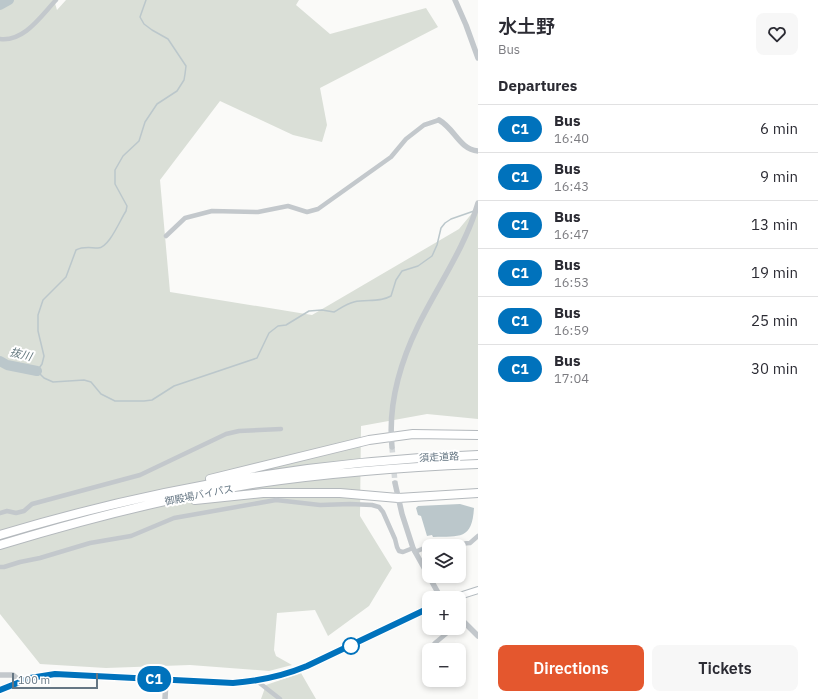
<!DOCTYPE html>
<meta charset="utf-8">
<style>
:root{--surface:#fff;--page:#f7f7f7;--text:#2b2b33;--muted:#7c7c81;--line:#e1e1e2;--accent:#e4572e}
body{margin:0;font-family:"IBM Plex Sans","Noto Sans JP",sans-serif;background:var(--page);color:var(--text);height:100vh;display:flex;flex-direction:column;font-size:15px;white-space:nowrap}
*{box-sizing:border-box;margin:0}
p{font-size:13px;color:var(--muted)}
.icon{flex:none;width:22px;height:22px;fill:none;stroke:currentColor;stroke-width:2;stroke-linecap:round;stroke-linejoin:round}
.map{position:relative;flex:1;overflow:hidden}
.side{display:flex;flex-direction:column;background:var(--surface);width:340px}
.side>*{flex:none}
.badge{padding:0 8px;border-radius:13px;font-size:14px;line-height:26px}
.tools{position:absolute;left:422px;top:539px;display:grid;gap:8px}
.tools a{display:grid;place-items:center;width:44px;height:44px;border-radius:8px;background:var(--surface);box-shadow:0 2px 6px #0003;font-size:20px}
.scale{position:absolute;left:12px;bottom:10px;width:86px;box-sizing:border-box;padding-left:4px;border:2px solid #657683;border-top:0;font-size:11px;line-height:14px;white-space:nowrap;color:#657683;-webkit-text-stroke:3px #fff;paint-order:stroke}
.map>.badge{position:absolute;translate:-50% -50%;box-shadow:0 0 0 2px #fff}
h2{padding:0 20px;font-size:15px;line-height:36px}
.round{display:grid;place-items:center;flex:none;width:42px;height:42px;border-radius:8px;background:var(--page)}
.head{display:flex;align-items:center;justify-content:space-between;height:68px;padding:0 20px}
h1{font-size:19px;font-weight:600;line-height:30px}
.button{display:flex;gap:8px;margin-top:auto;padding:8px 20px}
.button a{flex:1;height:46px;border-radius:8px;background:var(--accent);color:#fff;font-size:16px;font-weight:600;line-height:46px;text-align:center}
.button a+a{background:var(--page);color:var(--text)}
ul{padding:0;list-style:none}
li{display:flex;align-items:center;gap:12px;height:48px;padding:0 20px;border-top:1px solid var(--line)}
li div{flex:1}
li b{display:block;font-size:15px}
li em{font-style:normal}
li .badge{min-width:44px;font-weight:700;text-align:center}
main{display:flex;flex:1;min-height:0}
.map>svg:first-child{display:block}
</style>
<main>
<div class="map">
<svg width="478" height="699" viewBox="0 0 478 699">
<rect width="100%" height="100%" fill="#fafaf8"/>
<path fill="#dadfd7" d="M0,0H54L57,10L66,0H299L296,5L330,34L426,8L438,27L320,88L327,125L322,142L293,135L220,101L160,180L170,292L312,315L459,229L478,206V419L427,414L361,426L360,516L392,568L369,606L328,636L315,610L277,613L274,650L276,656L292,665L269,671L190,665L106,668L40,664L0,614Z
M301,673L316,699H261L266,685Z"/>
<path fill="#bbc7cb" d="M460,504L474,508C472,540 460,536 433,537L432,535L427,536L421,516L418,515L416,508L418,506Z"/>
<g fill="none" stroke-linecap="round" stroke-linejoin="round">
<path stroke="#bbc7cb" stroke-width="1.5" d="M146,0L140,17L144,24L152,30L168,39L186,66L185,74L184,80L177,91L157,104L145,122L139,141L123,156L115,170V184L127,206L126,211C120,220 109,248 98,248C90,248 84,246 76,250L66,277L43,300L38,315V331L44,356L42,364L37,371L44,378L53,382L84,380L91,382L101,394L115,401H144L152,400L174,386L257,358L269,333L278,326L286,325L309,311L322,310L334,312C341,308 346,304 354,302C367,299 379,303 391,296L396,280L402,271L418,266L432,256L437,245L441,228L445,223L451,219L474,211"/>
<path stroke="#bbc7cb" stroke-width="10" d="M0,5L9,0
M0,361L7,365L37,371"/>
<path stroke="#d5d9db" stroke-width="5.5" stroke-dasharray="5.5 3" stroke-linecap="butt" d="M392,447L395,483"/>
<g stroke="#b3babf" stroke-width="8">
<path id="secondary" d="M453,598L478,590
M0,690L30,678L55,674L233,683C259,681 283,676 307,666L429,608"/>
</g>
<g stroke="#b4b9bd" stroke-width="10">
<path id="motorway" d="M210,479L369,440L413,434L478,435
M195,500L263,493H340L398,498L478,493
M0,535C155,488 316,461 478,455
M0,545C82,520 167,498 252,484C327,473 402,467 478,464"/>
</g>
<path stroke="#c3c8cc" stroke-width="4.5" d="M0,39C24,42 41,16 56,0
M166,236L185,218L212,211L258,212L288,206L307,212L318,209L391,157L406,139L424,125L439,120
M0,513L7,511L16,513L24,511L32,504L140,475L226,434L239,431L281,429
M431,546L470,543L478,536
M415,552L429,546
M0,567H4L20,562L40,558L90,543L131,536L174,518L276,500L320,505L350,504L372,505L379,507L383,512L395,539L397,547L399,551L403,552L413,548
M429,650L435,643L453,628
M257,681L280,699"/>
<path stroke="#c3c8cc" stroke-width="5.5" d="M455,0L466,25L478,58
M439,120C455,129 459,149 478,151
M392,447C388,406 400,363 418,326C438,285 465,248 478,203
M395,483L402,514L413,548L441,598
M459,617L478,636
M0,675H13L20,681
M165,699L166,680"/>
<use href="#secondary" stroke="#fff" stroke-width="6"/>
<use href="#motorway" stroke="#fff" stroke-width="8"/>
</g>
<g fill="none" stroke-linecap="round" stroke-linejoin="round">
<g stroke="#fff" stroke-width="9">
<path id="line" d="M0,690L30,678L55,674L233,683C259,681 283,676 307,666L429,608"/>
</g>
<use href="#line" stroke="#0072bc" stroke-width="6"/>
</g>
<circle fill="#fff" stroke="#0072bc" stroke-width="2" cx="351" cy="646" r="8"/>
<g text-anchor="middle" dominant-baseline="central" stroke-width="4" stroke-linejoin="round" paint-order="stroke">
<g font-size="10" fill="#657683" stroke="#fff">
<text transform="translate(439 457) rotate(-3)">須走道路</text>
<text transform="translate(199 495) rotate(-11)">御殿場バイパス</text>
</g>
<g font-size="11" font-style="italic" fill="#60757c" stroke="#fff">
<text transform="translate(21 354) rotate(14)">抜川</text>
</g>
</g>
</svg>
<div class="tools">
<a><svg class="icon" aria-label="layers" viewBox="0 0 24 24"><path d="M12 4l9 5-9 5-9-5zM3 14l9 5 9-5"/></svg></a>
<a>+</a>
<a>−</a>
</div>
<div class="scale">100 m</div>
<b class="badge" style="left:154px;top:679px;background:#0072bc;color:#fff">C1</b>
</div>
<section class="side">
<div class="head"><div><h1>水土野</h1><p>Bus</p></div><a class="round"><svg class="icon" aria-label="heart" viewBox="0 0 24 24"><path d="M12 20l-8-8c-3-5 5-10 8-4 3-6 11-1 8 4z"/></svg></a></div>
<h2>Departures</h2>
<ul>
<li><span class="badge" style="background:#0072bc;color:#fff">C1</span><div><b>Bus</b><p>16:40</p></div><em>6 min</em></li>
<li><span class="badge" style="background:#0072bc;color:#fff">C1</span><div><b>Bus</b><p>16:43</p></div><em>9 min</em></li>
<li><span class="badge" style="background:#0072bc;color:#fff">C1</span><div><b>Bus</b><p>16:47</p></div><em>13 min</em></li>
<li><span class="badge" style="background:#0072bc;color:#fff">C1</span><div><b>Bus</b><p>16:53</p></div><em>19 min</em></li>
<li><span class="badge" style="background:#0072bc;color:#fff">C1</span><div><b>Bus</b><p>16:59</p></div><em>25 min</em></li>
<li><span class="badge" style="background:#0072bc;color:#fff">C1</span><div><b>Bus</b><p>17:04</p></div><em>30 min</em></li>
</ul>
<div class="button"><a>Directions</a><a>Tickets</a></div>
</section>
</main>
